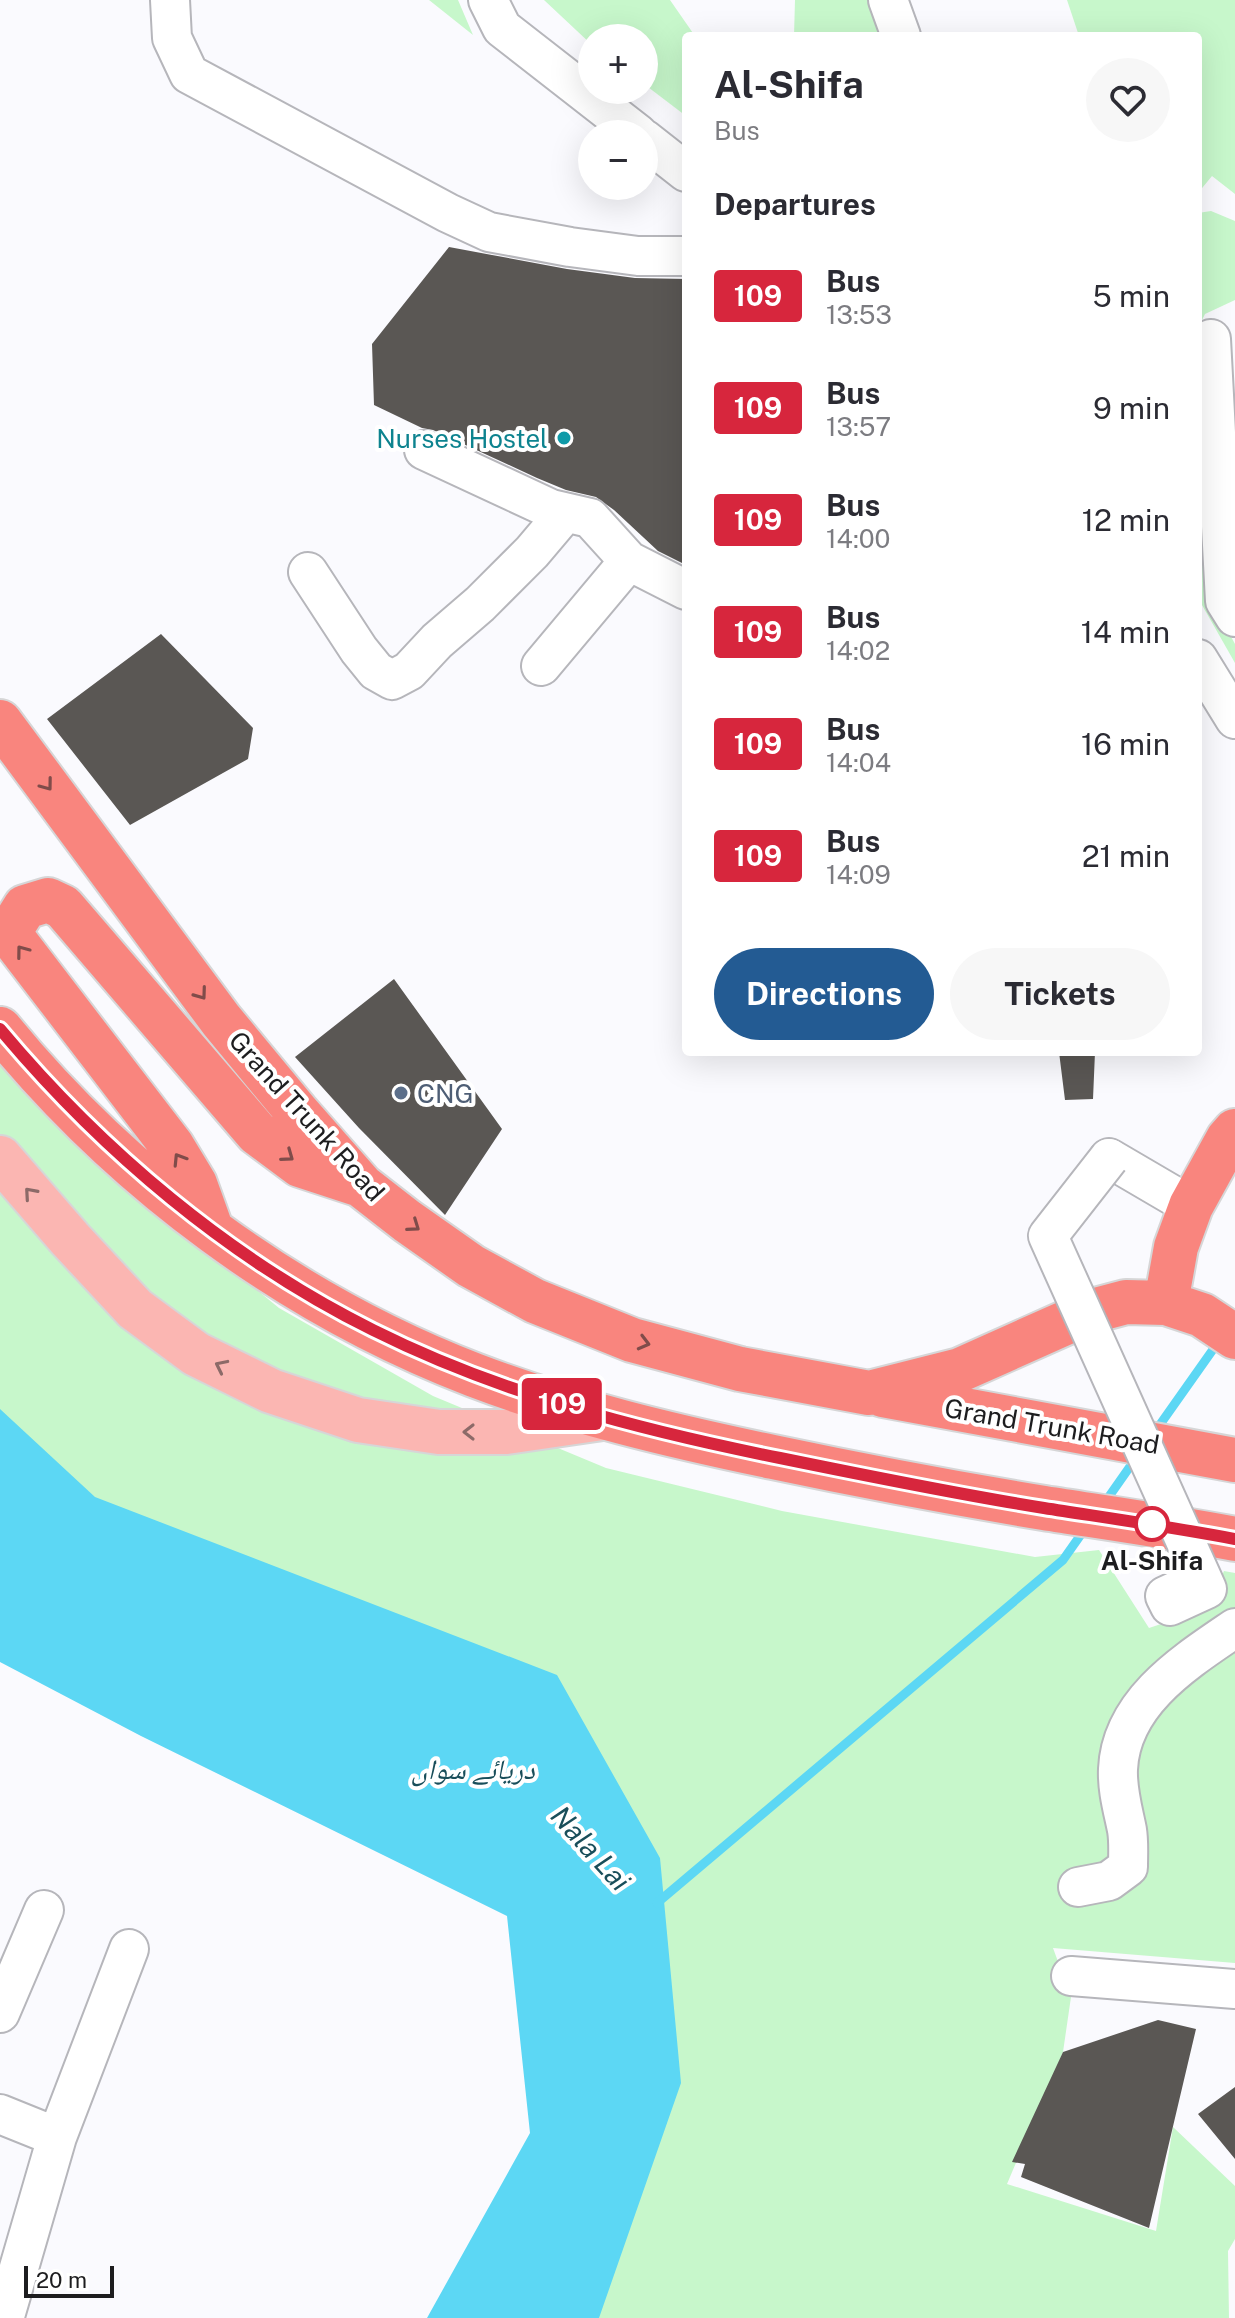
<!DOCTYPE html>
<meta charset="utf-8">
<style>
:root{--surface:#fff;--page:#f7f7f7;--text:#2b2b33;--muted:#7c7c81;--accent:#235b93}
body{margin:0;font-family:"Public Sans","Noto Naskh Arabic",sans-serif;background:var(--page);color:var(--text);height:100vh;display:flex;flex-direction:column;font-size:30px;white-space:nowrap}
*{box-sizing:border-box;margin:0}
p{font-size:26px;color:var(--muted)}
.icon{flex:none;width:44px;height:44px;fill:none;stroke:currentColor;stroke-width:2;stroke-linecap:round;stroke-linejoin:round}
.map{position:relative;flex:1;overflow:hidden}
.details{position:absolute;left:682px;top:32px;width:520px;height:1024px;display:flex;flex-direction:column;background:var(--surface);border-radius:8px;box-shadow:0 8px 32px #0002}
.details>*{flex:none}
.badge{padding:0 16px;border-radius:6px;font-size:28px;line-height:52px}
.tools{position:absolute;left:578px;top:24px;display:grid;gap:16px}
.tools a{display:grid;place-items:center;width:80px;height:80px;border-radius:50%;background:var(--surface);box-shadow:0 8px 32px #0002;font-size:40px}
.scale{position:absolute;left:24px;bottom:20px;width:90px;box-sizing:border-box;padding-left:8px;border:4px solid #1d1d1f;border-top:0;font-size:22px;line-height:28px;white-space:nowrap;color:#1d1d1f;-webkit-text-stroke:6px #fff;paint-order:stroke}
.map>.badge{position:absolute;translate:-50% -50%;box-shadow:0 0 0 4px #fff}
h2{padding:0 32px;font-size:30px;line-height:72px}
.round{display:grid;place-items:center;flex:none;width:84px;height:84px;border-radius:42px;background:var(--page)}
.summary{display:flex;align-items:center;justify-content:space-between;height:136px;padding:0 32px}
h1{font-size:38px;font-weight:700;line-height:60px}
.cta{display:flex;gap:16px;margin-top:auto;padding:16px 32px}
.cta a{flex:1;height:92px;border-radius:48px;background:var(--accent);color:#fff;font-size:32px;font-weight:700;line-height:92px;text-align:center}
.cta a+a{background:var(--page);color:var(--text)}
ul{padding:0;list-style:none}
li{display:flex;align-items:center;gap:24px;height:112px;padding:0 32px}
li div{flex:1}
li b{display:block;font-size:30px}
li em{font-style:normal}
li .badge{min-width:88px;font-weight:700;text-align:center}
.map>svg:first-child{display:block}
</style>
<div class="map">
<svg width="1235" height="2318" viewBox="0 0 1235 2318">
<rect width="100%" height="100%" fill="#fafafe"/>
<path fill="#c7f7cb" d="M429,0H458L473,35Z
M544,0H670L695,36H686V116L644,84V38H592V45Z
M795,0H888L893,36H794Z
M1067,0H1235V194L1212,176L1198,193V36H1079Z
M1211,211L1235,221V300L1205,314L1198,328V213Z
M1198,395L1216,609L1235,644V663L1198,598Z
M0,1049L149,1202L279,1308L433,1396L606,1468L782,1511L1035,1557L1099,1550L1149,1628L1206,1609L1224,1571L1235,1573V1963L1053,1948L1071,1997L1063,2052L1007,2184L1156,2231L1173,2127L1235,2186V2239L1228,2251L1229,2318H571L655,1891L77,1523L0,1451Z"/>
<path fill="#5cd7f4" d="M0,1409L95,1497L557,1675L660,1858L681,2083L599,2318H427L530,2133L507,1916L141,1736L0,1662Z"/>
<g fill="none" stroke-linecap="round" stroke-linejoin="round">
<path stroke="#5cd7f4" stroke-width="9" d="M1154,1433L1219,1341
M1103,1505L1136,1458
M657,1903L1063,1560L1087,1526"/>
</g>
<path fill="#5a5754" d="M449,247L567,269L635,278L686,279V565L658,551L614,510L596,497L566,490L537,478L433,430L422,428L374,405L372,344Z
M161,634L253,728L248,759L130,825L47,719Z
M394,979L502,1129L445,1215L359,1128L295,1057Z
M1059,1052H1095L1093,1099L1065,1100Z
M1158,2020L1196,2029L1149,2228L1021,2177L1025,2164L1012,2162L1063,2052Z
M1235,2087V2159L1198,2114Z"/>
<g fill="none" stroke-linecap="round" stroke-linejoin="round">
<g stroke="#b6b6bb" stroke-width="42">
<path id="minor" d="M170,0L172,38L189,74L448,213L489,232L570,247L638,256H686
M488,0L502,28L638,134
M888,0L901,36
M644,139L686,172
M1211,339L1225,601L1235,617
M424,450L551,509L590,518L629,561L686,590
M308,572L359,650L376,671L392,680L409,671L437,641L480,604L532,552L565,513
M1198,659L1235,719
M541,666L629,561
M1109,1158L1191,1206
M1078,1887L1109,1881L1128,1867C1128,1855 1129,1842 1127,1830C1123,1810 1117,1790 1118,1769C1121,1702 1185,1662 1235,1628
M1071,1976L1235,1989
M0,2013L44,1910
M0,2114L57,2137
M5,2316L57,2137L129,1949"/>
</g>
<g stroke="#d6d6d7" stroke-width="48">
<path id="major" d="M0,1158L70,1239L135,1309L196,1354L271,1391L358,1420L439,1432H506L602,1418"/>
</g>
<g stroke="#d6d6d7" stroke-width="48">
<path id="highway" d="M0,722L221,1020L297,1112L362,1186L407,1221L471,1266L535,1301L632,1340L740,1369L869,1393L960,1370L1092,1311L1126,1302L1166,1303L1202,1315L1235,1337
M0,1029C124,1181 290,1304 474,1375C571,1412 672,1436 773,1457C863,1476 953,1493 1044,1508C1108,1518 1172,1527 1235,1539
M209,1223L195,1184L172,1146L14,940L13,926L25,907L48,900L63,907L257,1133L300,1165L361,1185
M1166,1303L1176,1247L1191,1206L1228,1139L1235,1131
M883,1395L1235,1460"/>
</g>
<use href="#minor" stroke="#fff" stroke-width="38"/>
<use href="#major" stroke="#fbb6b2" stroke-width="44"/>
<use href="#highway" stroke="#f9857e" stroke-width="44"/>
<g stroke="#b6b6bb" stroke-width="42" stroke-linecap="butt">
<path id="minor-bridge" d="M1109,1158L1048,1236L1207,1589L1170,1606L1165,1596L1191,1584"/>
</g>
<use href="#minor-bridge" stroke="#fff" stroke-width="38"/>
</g>
<defs><path id="oneway-chevron" d="M-2-3.5L2.5 0L-2 3.5" fill="none" stroke-width="1.6" stroke-linecap="round" stroke-linejoin="round" transform="scale(2)"/></defs>
<g stroke="#804c4a">
<use href="#oneway-chevron" transform="translate(47 785) rotate(53)"/>
<use href="#oneway-chevron" transform="translate(22 951) rotate(-127)"/>
<use href="#oneway-chevron" transform="translate(201 994) rotate(54)"/>
<use href="#oneway-chevron" transform="translate(288 1156) rotate(36)"/>
<use href="#oneway-chevron" transform="translate(179 1159) rotate(-122)"/>
<use href="#oneway-chevron" transform="translate(414 1226) rotate(35)"/>
<use href="#oneway-chevron" transform="translate(644 1343) rotate(15)"/>
</g>
<g stroke="#8c6a68">
<use href="#oneway-chevron" transform="translate(30 1193) rotate(-131)"/>
<use href="#oneway-chevron" transform="translate(221 1366) rotate(-154)"/>
<use href="#oneway-chevron" transform="translate(469 1432) rotate(-180)"/>
</g>
<g fill="none" stroke-linecap="round" stroke-linejoin="round">
<g stroke="#fff" stroke-width="18">
<path id="line" d="M0,1029C102,1151 230,1259 373,1330C501,1394 640,1430 780,1458C868,1476 956,1494 1044,1508C1108,1518 1172,1527 1235,1539"/>
</g>
<use href="#line" stroke="#d7263d" stroke-width="12"/>
</g>
<circle fill="#0f9aa8" stroke="#fff" stroke-width="3" cx="564" cy="438" r="8"/>
<circle fill="#5c6f8a" stroke="#fff" stroke-width="3" cx="401" cy="1093" r="8"/>
<circle fill="#fff" stroke="#d7263d" stroke-width="4" cx="1152" cy="1524" r="16"/>
<g text-anchor="middle" dominant-baseline="central" stroke-width="8" stroke-linejoin="round" paint-order="stroke">
<g font-size="26" fill="#0d838f" stroke="#fff" text-anchor="end">
<text x="548" y="438">Nurses Hostel</text>
</g>
<g font-size="26" fill="#4e5e75" stroke="#fff" text-anchor="start">
<text x="417" y="1093">CNG</text>
</g>
<g font-size="26" fill="#1d1d1f" stroke="#fff">
<text transform="translate(307 1116) rotate(48)">Grand Trunk Road</text>
<text transform="translate(1052 1426) rotate(10)">Grand Trunk Road</text>
</g>
<g font-size="26" font-weight="bold" fill="#1d1d1f" stroke="#fff">
<text x="1152" y="1560">Al-Shifa</text>
</g>
<g font-size="28" font-style="italic" fill="#194e5a" stroke="#fff">
<text x="473" y="1768">دریائے سواں</text>
<text transform="translate(591 1848) rotate(48)">Nala Lai</text>
</g>
</g>
</svg>
<div class="tools">
<a>+</a>
<a>−</a>
</div>
<div class="scale">20 m</div>
<b class="badge" style="left:562px;top:1404px;background:#d7263d;color:#fff">109</b>
<section class="details">
<div class="summary"><div><h1>Al-Shifa</h1><p>Bus</p></div><a class="round"><svg class="icon" aria-label="heart" viewBox="0 0 24 24"><path d="M12 20l-8-8c-3-5 5-10 8-4 3-6 11-1 8 4z"/></svg></a></div>
<h2>Departures</h2>
<ul>
<li><span class="badge" style="background:#d7263d;color:#fff">109</span><div><b>Bus</b><p>13:53</p></div><em>5 min</em></li>
<li><span class="badge" style="background:#d7263d;color:#fff">109</span><div><b>Bus</b><p>13:57</p></div><em>9 min</em></li>
<li><span class="badge" style="background:#d7263d;color:#fff">109</span><div><b>Bus</b><p>14:00</p></div><em>12 min</em></li>
<li><span class="badge" style="background:#d7263d;color:#fff">109</span><div><b>Bus</b><p>14:02</p></div><em>14 min</em></li>
<li><span class="badge" style="background:#d7263d;color:#fff">109</span><div><b>Bus</b><p>14:04</p></div><em>16 min</em></li>
<li><span class="badge" style="background:#d7263d;color:#fff">109</span><div><b>Bus</b><p>14:09</p></div><em>21 min</em></li>
</ul>
<div class="cta"><a>Directions</a><a>Tickets</a></div>
</section>
</div>
